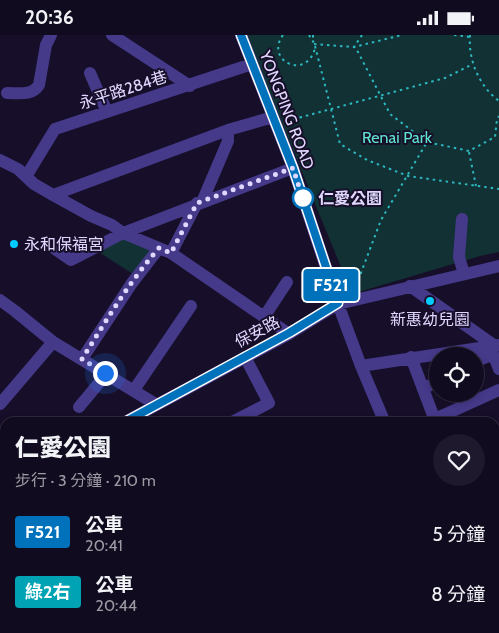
<!DOCTYPE html>
<html lang="zh-TW">
<meta charset="utf-8">
<style>
:root{--surface:#110b1f;--page:#1e192c;--text:#f1f3f6;--muted:#9c9ba4;--line:#302b3d}
body{margin:0;font-family:Cabin,"Noto Sans TC",sans-serif;background:var(--page);color:var(--text);height:100vh;display:flex;flex-direction:column;font-size:19px;white-space:nowrap}
*{box-sizing:border-box;margin:0}
p{font-size:16px;color:var(--muted)}
.icon{flex:none;width:28px;height:28px;fill:none;stroke:currentColor;stroke-width:2;stroke-linecap:round;stroke-linejoin:round}
.map{position:relative;flex:1;overflow:hidden}
.side{position:absolute;left:0px;top:382px;width:500px;height:216px;display:flex;flex-direction:column;background:var(--surface);border-radius:15px 15px 0 0;box-shadow:0 2px 8px #0003,0 0 0 1px var(--line)}
.side>*{flex:none}
.badge{padding:0 10px;border-radius:4px;font-size:18px;line-height:32px}
.tools{position:absolute;left:429px;top:312px;display:grid;gap:10px}
.tools a{display:grid;place-items:center;width:55px;height:55px;border-radius:50%;background:var(--surface);box-shadow:0 2px 8px #0003,0 0 0 1px var(--line);font-size:25px}
.you{position:absolute;width:25px;height:25px;margin:-12px;border:4px solid #fff;border-radius:50%;background:#1a73e8;box-shadow:0 0 0 8px #1a73e833}
.map>.badge{position:absolute;translate:-50% -50%;box-shadow:0 0 0 2px #fff}
.round{display:grid;place-items:center;flex:none;width:52px;height:52px;border-radius:26px;background:var(--page)}
.summary{display:flex;align-items:center;justify-content:space-between;height:85px;padding:0 15px}
h1{font-size:24px;font-weight:800;line-height:38px}
ul{padding:0;list-style:none}
li{display:flex;align-items:center;gap:15px;height:60px;padding:0 15px}
li div{flex:1}
li b{display:block;font-size:19px}
li em{font-style:normal}
li .badge{min-width:55px;font-weight:700;text-align:center}
.status{display:flex;justify-content:space-between;align-items:center;height:35px;padding:0 25px;background:var(--surface);direction:ltr}
.status svg{height:14px;fill:currentColor}
.map>svg:first-child{display:block}
</style>
<div class="status"><b>20:36</b><svg viewBox="0 0 49 12"><path d="M0 12V9h3v3zM5 12V6h3v6zM10 12V3h3v9zM15 12V0h3v12zM26 1h20v11H26zM47 4h2v5h-2z"/></svg></div>
<div class="map">
<svg width="499" height="598" viewBox="0 0 499 598">
<rect width="100%" height="100%" fill="#170f29"/>
<path fill="#123134" d="M246,0H499V217L480,221L352,259Z
M132,200L154,214L133,239L97,216Z"/>
<g fill="none" stroke-linecap="round" stroke-linejoin="round">
<path stroke="#2cb8bf" stroke-width="2" stroke-dasharray="2.5 4" stroke-linecap="butt" d="M283,0C264,26 307,46 315,13
M309,0L314,8
M313,0V6
M362,0L354,12L358,17L390,79L427,107
M454,0L470,2
M470,0C468,25 479,51 499,66
M314,9L354,12L402,0
M315,11L340,109L367,125L408,141L499,154
M287,86L445,43L473,29
M469,117L476,151
M356,251L381,185L427,107L469,116L495,102L497,84L499,81"/>
<path stroke="#45398a" stroke-width="12" d="M112,0L190,51
M241,0L293,133L338,269L361,331L385,388
M90,38L107,77
M7,58C19,58 32,61 39,50L46,10L51,0
M0,125L18,134L34,149L53,160L91,181L112,190L123,198L293,133
M27,140L55,94L252,29
M53,160L228,95L273,82
M202,167L228,106V95
M462,184L459,222L464,239
M159,213L171,218L289,299
M55,214L71,225L123,198L159,213L132,248L82,324
M171,218L197,168
M410,251L495,311
M0,265L15,276L53,307L157,370
M264,282L287,247
M490,311L499,334
M411,322L436,388
M475,327L493,319
M361,331L499,310
M423,354L438,346
M134,355L191,271
M0,369L53,307
M79,372L99,348L105,338
M435,384L499,355
M123,388L289,299L338,269L499,231
M230,388L269,368L245,322
M0,397L5,402
M495,416L499,414
M0,451L5,449
M495,478L499,476
M0,523L5,520
M0,562L5,559
M0,595L5,592
M96,598L105,594
M178,598L187,594
M245,598L255,594"/>
<path stroke="#d45fff" stroke-width="12" d="M495,534L499,532
M495,548L499,546
M352,598L361,594
M385,598L395,594"/>
<path stroke="#ff5393" stroke-width="15" d="M495,565L499,564
M423,598L432,594"/>
</g>
<g fill="none" stroke-linecap="round" stroke-linejoin="round">
<g stroke="#fff" stroke-width="11">
<path id="line" d="M123,388L289,298L338,268L293,133L241,0"/>
</g>
<use href="#line" stroke="#0072bc" stroke-width="8"/>
<path stroke="#e1d8ff" stroke-width="5" stroke-dasharray="0 9" d="M105,338L82,324C106,286 129,247 159,213L171,218L197,168L293,133L304,167L303,163"/>
</g>
<circle fill="#fff" stroke="#0072bc" stroke-width="2.5" cx="303" cy="163" r="10"/>
<g fill="#04cbff" stroke="#170f29" stroke-width="2">
<circle cx="14" cy="209" r="5"/>
<circle cx="430" cy="266" r="5"/>
</g>
<g text-anchor="middle" dominant-baseline="central" stroke-width="4" stroke-linejoin="round" paint-order="stroke">
<g font-size="16" fill="#e1d8ff" stroke="#170f29">
<text transform="translate(123 55) rotate(-18)">永平路284巷</text>
<text transform="translate(287 75) rotate(69)">YONGPING ROAD</text>
<text transform="translate(257 297) rotate(-28)">保安路</text>
</g>
<g font-size="16" fill="#5fe4d1" stroke="#170f29">
<text x="397" y="102">Renai Park</text>
</g>
<g font-size="16" font-weight="bold" fill="#e1d8ff" stroke="#170f29" text-anchor="start">
<text x="318" y="163">仁愛公園</text>
</g>
<g font-size="16" fill="#e1d8ff" stroke="#170f29" text-anchor="start">
<text x="24" y="209">永和保福宮</text>
<text x="430" y="284" text-anchor="middle">新惠幼兒園</text>
</g>
</g>
</svg>
<div class="tools">
<a><svg class="icon" aria-label="locate" viewBox="0 0 24 24"><circle cx="12" cy="12" r="6"/><path d="M12 2v4M12 18v4M2 12h4M18 12h4"/></svg></a>
</div>
<div class="you" style="left:105px;top:338px"></div>
<b class="badge" style="left:331px;top:250px;background:#0072bc;color:#fff">F521</b>
<section class="side">
<div class="summary"><div><h1>仁愛公園</h1><p>步行 · 3 分鐘 · 210 m</p></div><a class="round"><svg class="icon" aria-label="heart" viewBox="0 0 24 24"><path d="M12 20l-8-8c-3-5 5-10 8-4 3-6 11-1 8 4z"/></svg></a></div>
<ul>
<li><span class="badge" style="background:#0072bc;color:#fff">F521</span><div><b>公車</b><p>20:41</p></div><em>5 分鐘</em></li>
<li><span class="badge" style="background:#00a3b4;color:#fff">綠2右</span><div><b>公車</b><p>20:44</p></div><em>8 分鐘</em></li>
</ul>
</section>
</div>
